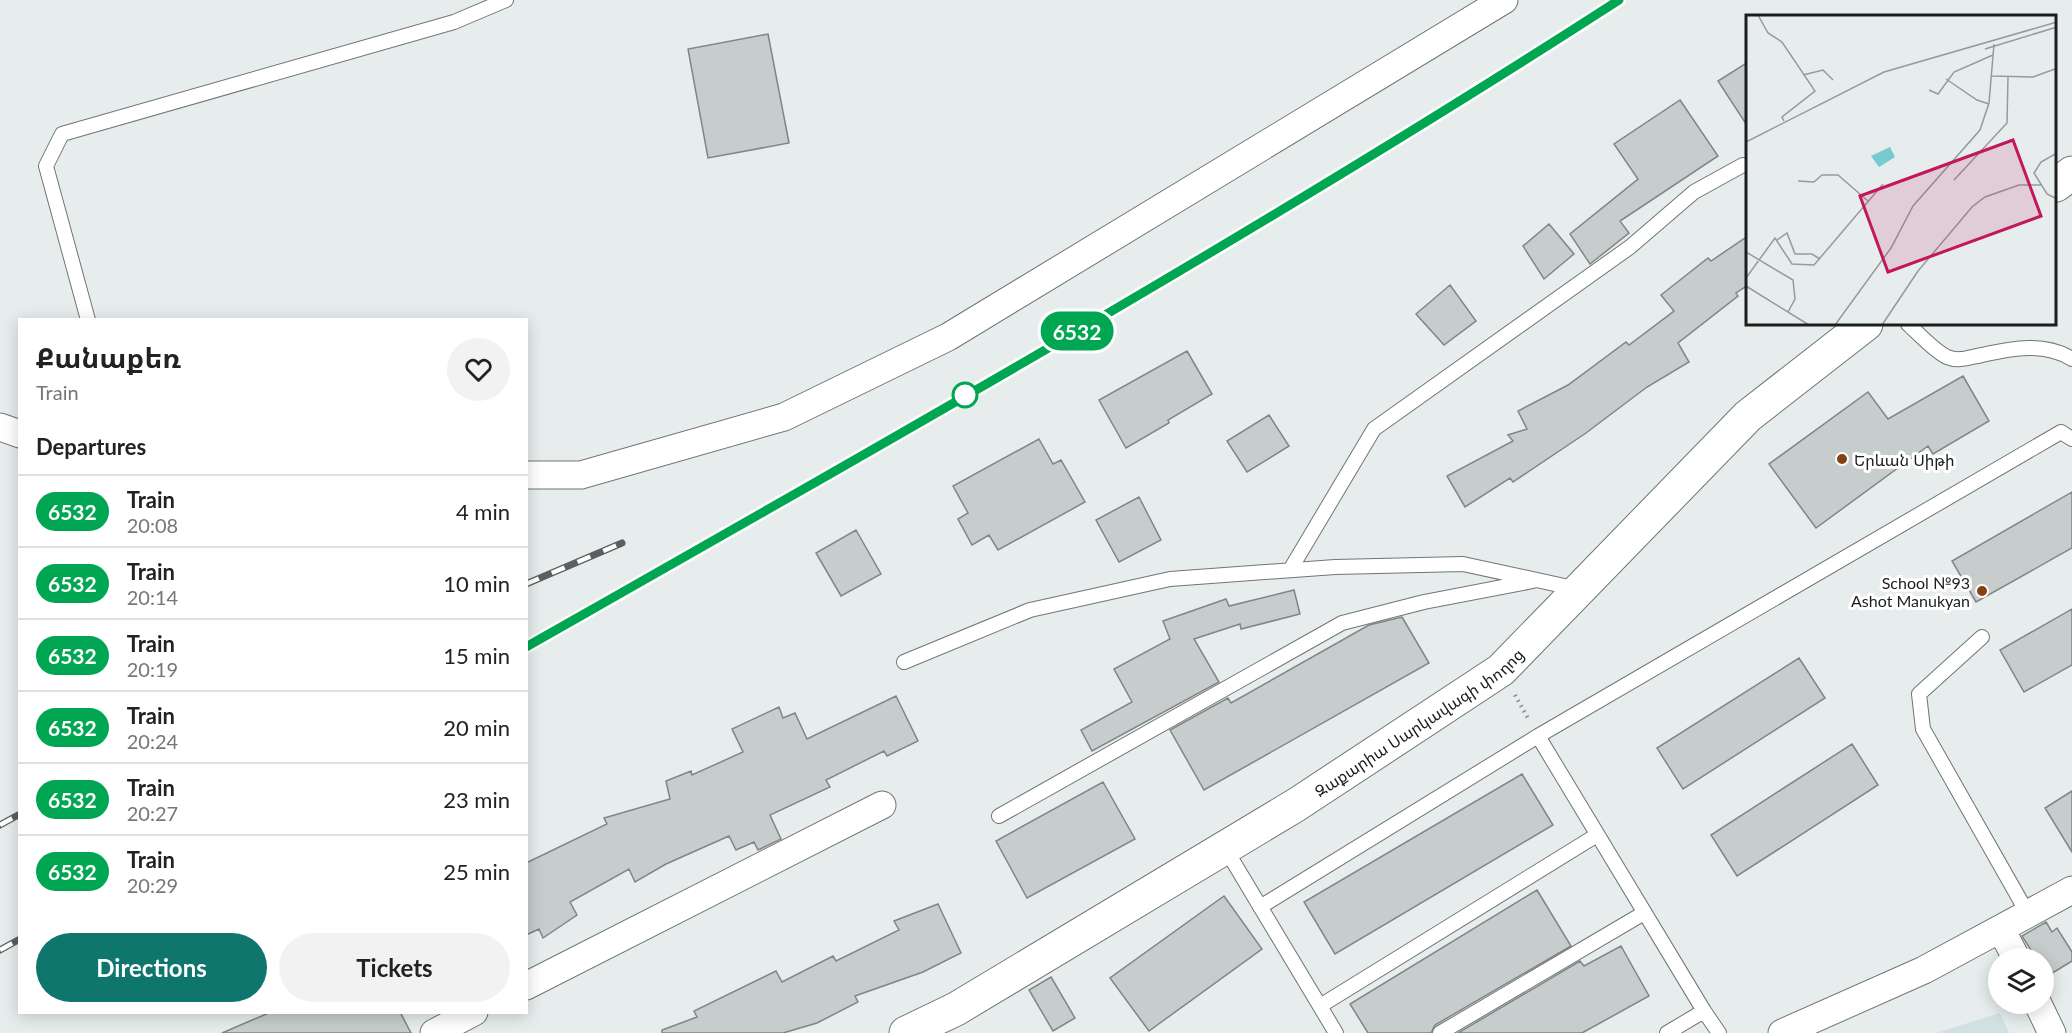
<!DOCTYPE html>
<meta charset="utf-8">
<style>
:root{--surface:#fff;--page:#f2f2f2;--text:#222;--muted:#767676;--line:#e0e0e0;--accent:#0f766e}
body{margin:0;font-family:Lato,"Noto Sans Armenian",sans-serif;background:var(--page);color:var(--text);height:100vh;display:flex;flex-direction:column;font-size:22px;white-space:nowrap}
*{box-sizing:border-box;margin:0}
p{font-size:20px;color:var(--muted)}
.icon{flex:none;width:33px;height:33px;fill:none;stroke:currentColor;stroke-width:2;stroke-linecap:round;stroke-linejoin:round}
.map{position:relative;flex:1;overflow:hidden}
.side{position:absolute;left:18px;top:318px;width:510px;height:696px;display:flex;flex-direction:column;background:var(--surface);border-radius:0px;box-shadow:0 3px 15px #0003}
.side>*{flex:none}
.badge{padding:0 12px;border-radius:20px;font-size:21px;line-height:39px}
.fabs{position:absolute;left:1988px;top:948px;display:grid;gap:12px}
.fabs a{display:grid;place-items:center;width:66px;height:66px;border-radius:50%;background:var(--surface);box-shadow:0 3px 15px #0003;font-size:30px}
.map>.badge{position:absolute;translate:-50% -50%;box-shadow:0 0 0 3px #fff}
h2{padding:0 18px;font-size:22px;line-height:54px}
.round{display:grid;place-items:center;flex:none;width:63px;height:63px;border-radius:32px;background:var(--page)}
.summary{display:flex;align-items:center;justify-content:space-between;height:102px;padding:0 18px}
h1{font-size:28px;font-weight:700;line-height:45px}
.cta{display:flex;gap:12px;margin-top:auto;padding:12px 18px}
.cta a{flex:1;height:69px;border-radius:36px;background:var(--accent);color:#fff;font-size:24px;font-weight:700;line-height:69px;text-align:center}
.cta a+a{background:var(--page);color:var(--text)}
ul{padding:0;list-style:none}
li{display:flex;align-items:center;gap:18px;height:72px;padding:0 18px;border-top:2px solid var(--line)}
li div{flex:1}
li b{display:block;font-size:22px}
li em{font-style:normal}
li .badge{min-width:66px;font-weight:700;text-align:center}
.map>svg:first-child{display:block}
</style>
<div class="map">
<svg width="2072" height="1033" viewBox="0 0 2072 1033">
<rect width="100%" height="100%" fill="#e7eded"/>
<path fill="#d1e0e1" d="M2000,1013L2009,1033H1936Z"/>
<path fill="#c7cccd" stroke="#808585" stroke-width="1.5" d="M768,34L789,143L708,158L688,49Z
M1748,62V127L1718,81Z
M1680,100L1718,156L1620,221L1629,233L1590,264L1570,234L1638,179L1614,144Z
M1549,224L1574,254L1544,279L1523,246Z
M1748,236V285L1736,293L1738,296L1678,343L1689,362L1647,387L1586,433L1513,482L1510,478L1465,507L1447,476L1513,441L1508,435L1527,429L1518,411L1568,385L1626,342L1629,345L1674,311L1661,295L1708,258L1711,261Z
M1450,285L1476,321L1444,345L1416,314Z
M1187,351L1212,394L1168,420L1169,423L1126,448L1099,400Z
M1963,376L1989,421L1933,454L1928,446L1816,528L1769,464L1868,392L1888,419Z
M1269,415L1289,446L1247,472L1227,441Z
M1039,439L1053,464L1061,460L1085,502L998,550L989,535L972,545L958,519L968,513L953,486Z
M2072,492V548L1976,602L1952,561Z
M1139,497L1161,540L1119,562L1096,520Z
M856,530L881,574L841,596L816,553Z
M1294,590L1300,614L1241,629L1240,624L1194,639L1219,682L1092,751L1081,730L1132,702L1114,669L1170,639L1163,621L1226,599L1229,606Z
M2072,609V665L2024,692L2000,650Z
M1402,617L1429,663L1204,790L1170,730L1228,698L1231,703L1369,625Z
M1799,658L1825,698L1683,789L1657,748Z
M896,696L918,741L887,756L884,751L826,780L830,787L770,815L781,839L758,850L754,842L736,850L729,836L666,864L635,882L629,869L570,902L577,915L543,938L539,929L526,935V863L607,824L604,818L670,799L666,781L691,771L692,775L743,752L732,729L779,707L783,718L795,713L807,739Z
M1852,744L1878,785L1737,876L1711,835Z
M1522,774L1553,825L1335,954L1304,902Z
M1103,782L1135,839L1027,898L996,841Z
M2072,791V852L2045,808Z
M1537,890L1571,946L1435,1025L1431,1033H1368L1350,1004Z
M1224,896L1262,949L1149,1031L1110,978Z
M938,904L961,953L923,972L855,996L858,1002L817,1023L783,1033H662V1030L697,1017L694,1011L776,971L782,982L833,956L836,961L899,930L894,921Z
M2046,922L2052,932L2057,928L2072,952V961L2046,977L2043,971V958H2036L2022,936Z
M1621,946L1649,996L1582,1033H1458L1580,961L1584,966Z
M1051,977L1075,1018L1053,1031L1029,990Z
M271,1012H400L411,1033H222Z"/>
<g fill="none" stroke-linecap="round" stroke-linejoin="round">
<g stroke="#707575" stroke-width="16">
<path id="service" d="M88,320L46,166L62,134L454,22L506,0
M1908,324C1918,333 1934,351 1947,357C1959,362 1970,357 1982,355C2013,348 2045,342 2072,359
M1290,570L1374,429L1630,247L1694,192L1743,165
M1982,637L1919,694L1923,729L2028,914
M904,662L1030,610L1170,579L1335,567L1463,564L1578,589
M1538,736L1704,1011L1719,1033
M999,816L1342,623L1424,602L1533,581
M1225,848L1336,1033
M1260,907L1538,736L2061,432L2072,439
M1320,1006L1597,835
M1440,1033L1644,913
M1667,1033L1704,1011"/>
</g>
<g stroke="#707575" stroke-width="29">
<path id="minor" d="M0,427L20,434
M526,475H581L784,417L948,337L1504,0
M2001,929L2016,958
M526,986L882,805
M2038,1004L2052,1033
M434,1033L474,1012
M1782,1033L1924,970L2072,890"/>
</g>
<g stroke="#707575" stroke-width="35">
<g id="secondary">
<path d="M2056,185L2072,173"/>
<path id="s1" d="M906,1033L956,1009L1296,805L1501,670L1748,416L1866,324"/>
</g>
</g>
<path stroke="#838787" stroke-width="4" stroke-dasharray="1.5 4.5" stroke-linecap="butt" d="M1515,695L1529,720"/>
<use href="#service" stroke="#fff" stroke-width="14"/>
<use href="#minor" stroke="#fff" stroke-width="27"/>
<use href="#secondary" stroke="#fff" stroke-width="33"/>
<g stroke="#5c5f5f" stroke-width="7">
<path id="rail" d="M526,584L622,543
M526,647L1172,276L1479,89L1619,0
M0,825L20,814
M0,950L20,939"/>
</g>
<use href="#rail" stroke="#fff" stroke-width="4.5" stroke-dasharray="14" stroke-linecap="butt"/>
</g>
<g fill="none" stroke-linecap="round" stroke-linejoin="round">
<g stroke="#fff" stroke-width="14">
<path id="line" d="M526,647C894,438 1263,230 1619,0"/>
</g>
<use href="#line" stroke="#00a651" stroke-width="9"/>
</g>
<circle fill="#fff" stroke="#00a651" stroke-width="3" cx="965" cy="395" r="12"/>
<g fill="#844210" stroke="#fff" stroke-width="2">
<circle cx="1842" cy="459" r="6"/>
<circle cx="1982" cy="591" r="6"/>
</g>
<g text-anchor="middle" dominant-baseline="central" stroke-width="6" stroke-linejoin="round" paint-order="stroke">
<g font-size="16" fill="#1c1e1e" stroke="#fff" text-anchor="start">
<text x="1854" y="459">Երևան Սիթի</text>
<text x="1970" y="582" text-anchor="end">School №93<tspan x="1970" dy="18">Ashot Manukyan</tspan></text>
</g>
<g font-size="16" fill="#1c1e1e" stroke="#fff">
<text stroke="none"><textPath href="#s1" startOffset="600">Զաքարիա Սարկավագի փողոց</textPath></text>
</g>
</g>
<g transform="translate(1746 15)">
<rect width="310" height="310" fill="#e7eded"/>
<path d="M144,132L149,142L133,152L125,141Z" fill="#76cad0"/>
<path fill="none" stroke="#969a9a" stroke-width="1.5" d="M12,0L22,18L36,27L69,76L36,102L38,106M239,34L311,12M57,60L77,55L87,65M246,61L287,62L309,54M200,64L231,85L243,89M183,75L192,79L208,57L247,40M0,127L138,57L311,7M311,138L295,147L288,158L301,179L311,184M208,165L261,108L262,62M52,166L68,167L76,160H92L122,186M31,225L41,218L49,239H66L74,244M0,237L47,265L49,284L42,297M0,263L29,223L46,249L68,250L137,169M0,271L63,310M89,310L145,233L167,191L234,115L243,88L248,29M136,310L172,256L226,192L239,182L273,170H296"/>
<path fill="#c2185b" fill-opacity="0.15" stroke="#c2185b" stroke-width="3" d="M267,125L295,201L142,257L114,181Z"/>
<rect width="310" height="310" fill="none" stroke="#1c1e1e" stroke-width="3"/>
</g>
</svg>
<div class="fabs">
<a><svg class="icon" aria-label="layers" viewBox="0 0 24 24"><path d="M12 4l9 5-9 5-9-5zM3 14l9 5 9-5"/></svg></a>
</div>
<b class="badge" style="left:1077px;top:331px;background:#00a651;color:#fff">6532</b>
<section class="side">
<div class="summary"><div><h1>Քանաքեռ</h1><p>Train</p></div><a class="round"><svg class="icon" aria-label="heart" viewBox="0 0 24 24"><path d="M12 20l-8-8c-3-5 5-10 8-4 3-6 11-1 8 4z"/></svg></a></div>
<h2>Departures</h2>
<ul>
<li><span class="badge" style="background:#00a651;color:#fff">6532</span><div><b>Train</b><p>20:08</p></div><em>4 min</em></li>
<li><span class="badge" style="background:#00a651;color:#fff">6532</span><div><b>Train</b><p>20:14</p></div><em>10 min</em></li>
<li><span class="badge" style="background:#00a651;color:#fff">6532</span><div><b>Train</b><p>20:19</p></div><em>15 min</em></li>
<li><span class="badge" style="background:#00a651;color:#fff">6532</span><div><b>Train</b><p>20:24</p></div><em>20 min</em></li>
<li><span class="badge" style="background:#00a651;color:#fff">6532</span><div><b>Train</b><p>20:27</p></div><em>23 min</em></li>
<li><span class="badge" style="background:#00a651;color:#fff">6532</span><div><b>Train</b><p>20:29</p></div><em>25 min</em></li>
</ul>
<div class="cta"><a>Directions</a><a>Tickets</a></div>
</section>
</div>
